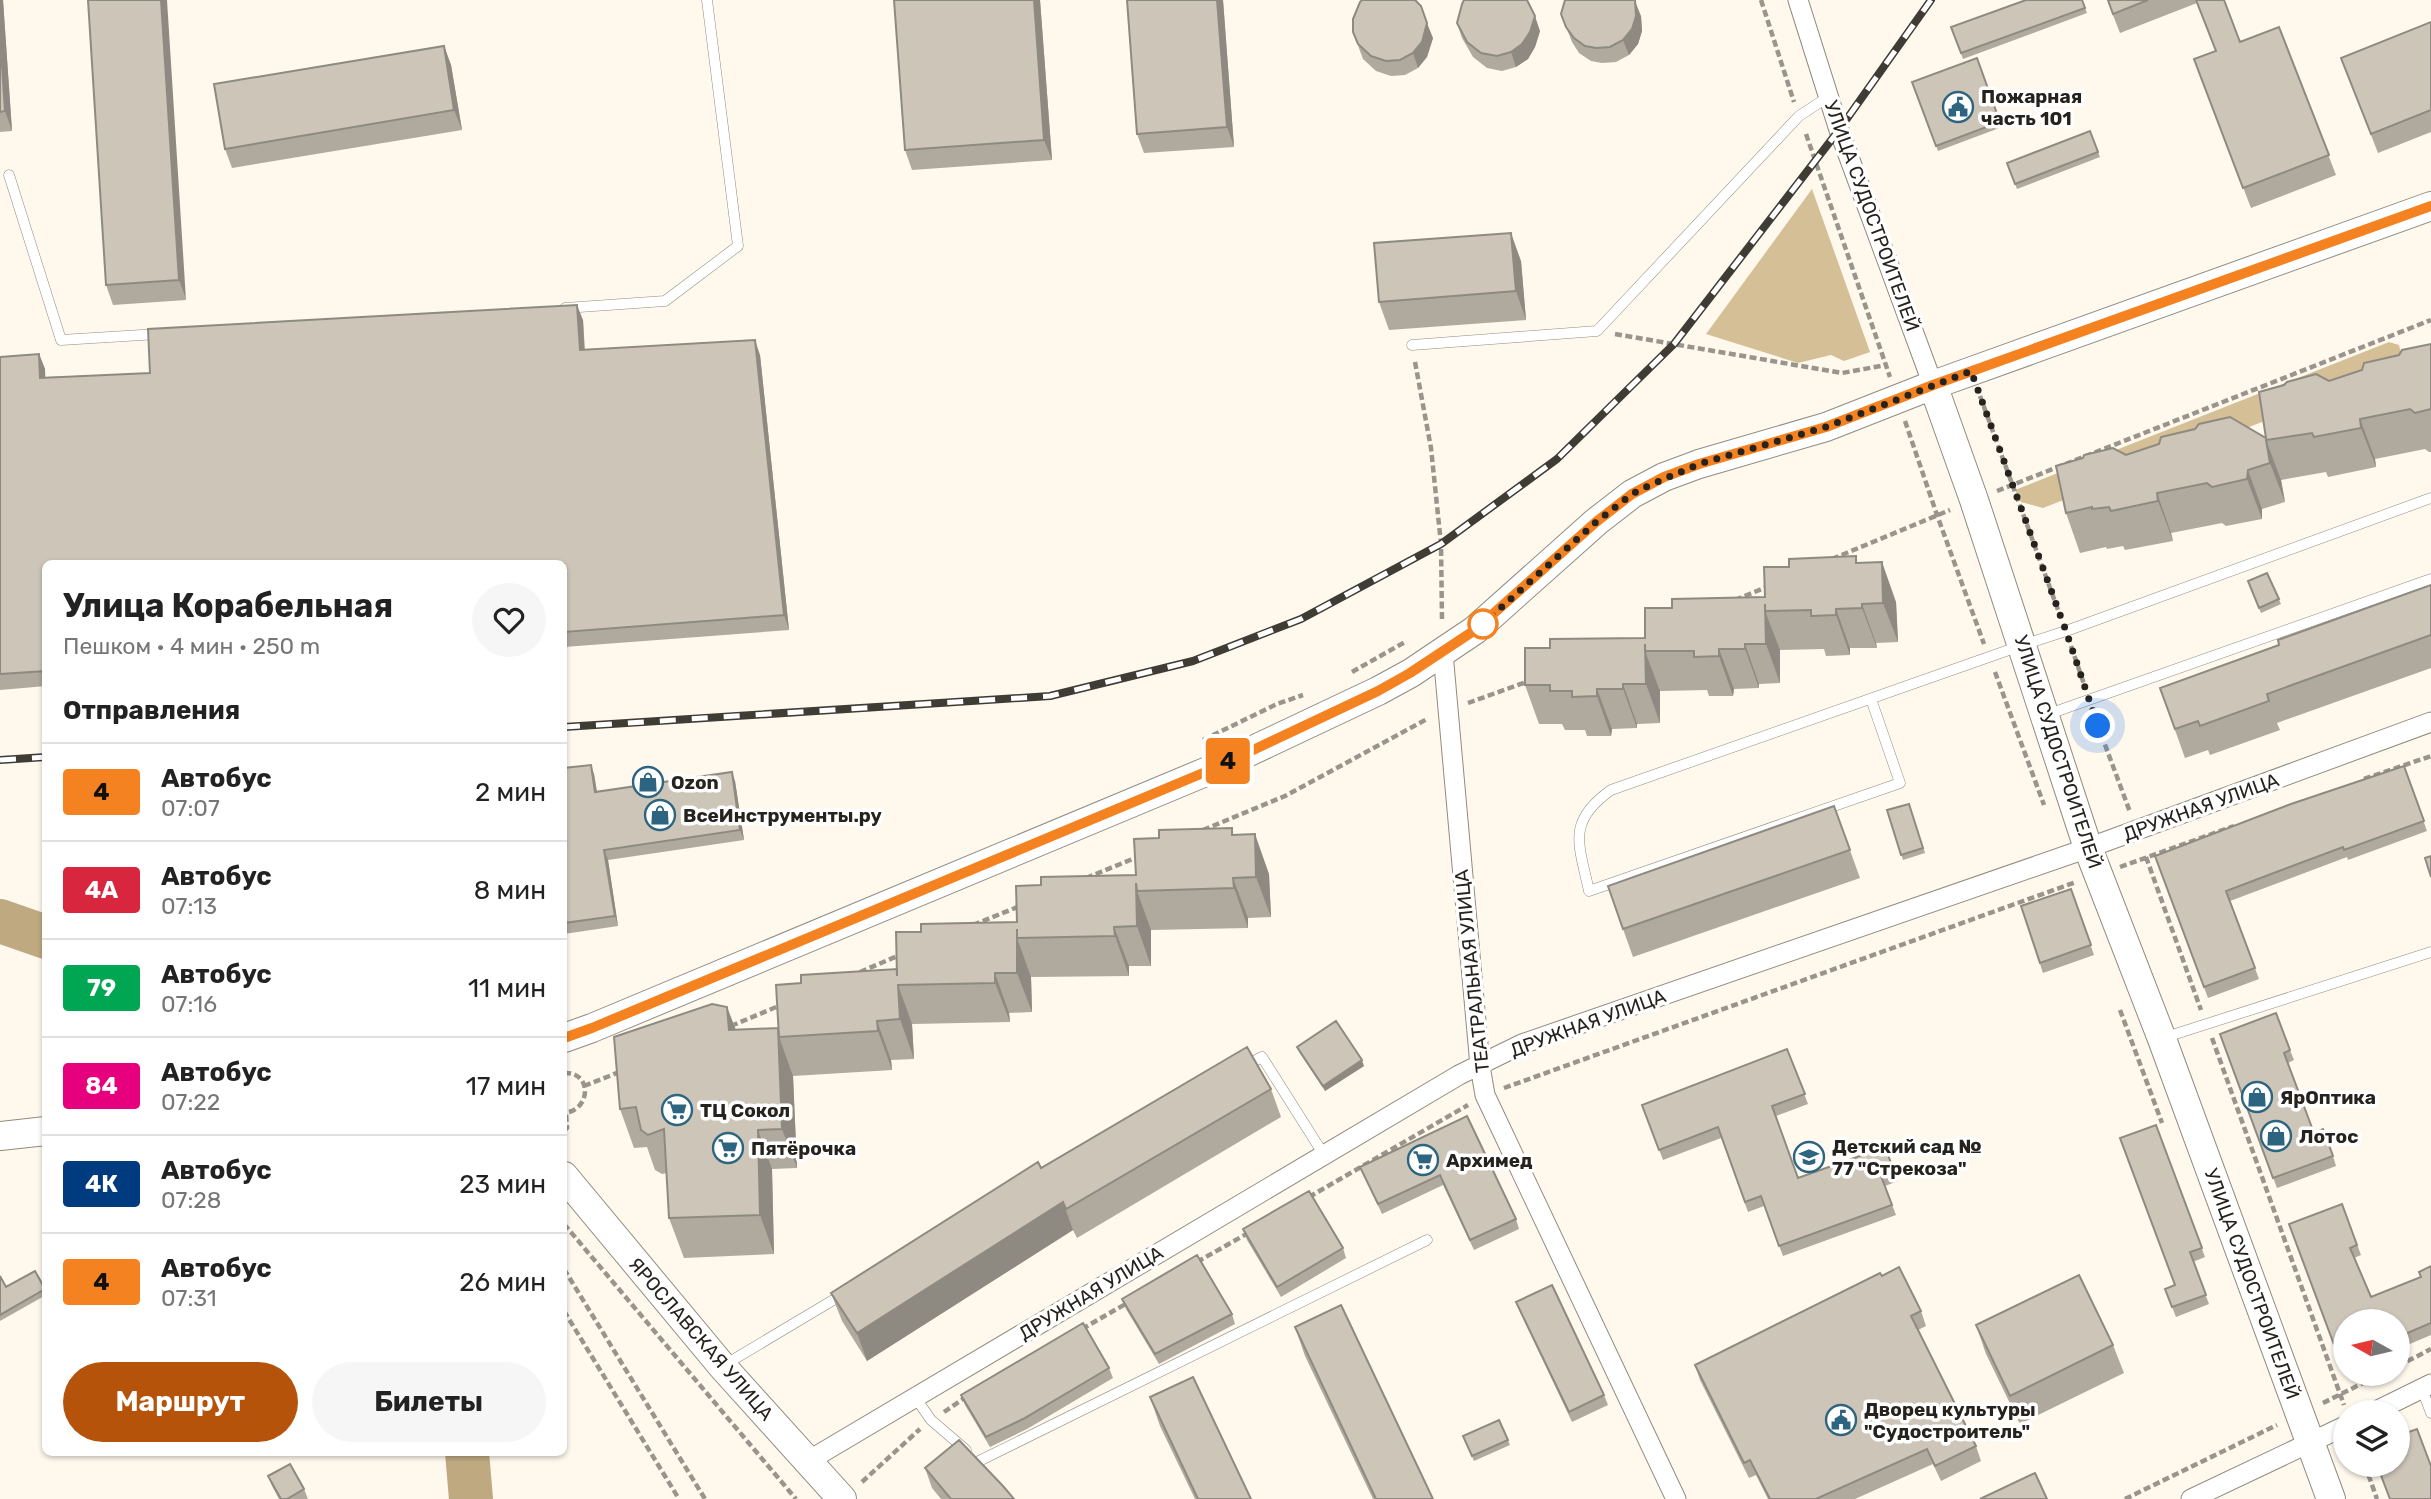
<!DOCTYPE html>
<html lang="ru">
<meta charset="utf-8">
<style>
:root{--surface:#fff;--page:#f6f6f6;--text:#222;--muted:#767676;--line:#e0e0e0;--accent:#b45309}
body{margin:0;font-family:Rubik,sans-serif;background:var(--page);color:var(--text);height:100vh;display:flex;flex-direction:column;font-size:26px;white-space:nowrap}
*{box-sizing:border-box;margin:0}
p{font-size:23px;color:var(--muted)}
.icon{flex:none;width:38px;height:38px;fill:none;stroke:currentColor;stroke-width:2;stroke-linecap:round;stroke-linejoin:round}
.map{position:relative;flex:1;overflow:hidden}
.panel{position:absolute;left:42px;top:560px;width:525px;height:896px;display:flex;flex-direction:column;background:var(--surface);border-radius:10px;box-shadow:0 2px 5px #0004}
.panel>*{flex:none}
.badge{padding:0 14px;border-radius:5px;font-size:24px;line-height:46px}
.needle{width:46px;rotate:278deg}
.controls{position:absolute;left:2333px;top:1309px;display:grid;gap:14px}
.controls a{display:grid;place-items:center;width:77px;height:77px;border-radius:50%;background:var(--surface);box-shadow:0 2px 5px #0004;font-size:35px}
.you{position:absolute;width:35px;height:35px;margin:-18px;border:5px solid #fff;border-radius:50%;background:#1a73e8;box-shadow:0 0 0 10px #1a73e833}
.map>.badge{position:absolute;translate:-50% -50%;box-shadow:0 0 0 4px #fff}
h2{padding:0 21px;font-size:26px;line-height:63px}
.round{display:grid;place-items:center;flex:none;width:74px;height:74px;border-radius:37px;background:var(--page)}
.overview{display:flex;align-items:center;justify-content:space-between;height:119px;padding:0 21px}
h1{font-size:33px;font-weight:700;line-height:52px}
.action{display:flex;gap:14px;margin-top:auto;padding:14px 21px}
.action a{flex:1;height:80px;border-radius:42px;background:var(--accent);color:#fff;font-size:28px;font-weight:700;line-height:80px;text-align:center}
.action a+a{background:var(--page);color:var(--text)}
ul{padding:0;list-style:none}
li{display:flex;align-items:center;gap:21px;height:98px;padding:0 21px;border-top:2px solid var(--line)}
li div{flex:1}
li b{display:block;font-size:26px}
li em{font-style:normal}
li .badge{min-width:77px;font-weight:700;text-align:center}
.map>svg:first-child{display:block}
</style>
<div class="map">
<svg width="2431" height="1499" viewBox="0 0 2431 1499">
<rect width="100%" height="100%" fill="#fff8ed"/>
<path fill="#d5bf97" d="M1812,189L1870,352L1844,361L1831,355L1798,363L1706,334Z
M2389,342L2399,345L2404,366L2043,508L2021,502L2015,490Z"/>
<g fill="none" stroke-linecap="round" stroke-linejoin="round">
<path stroke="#bea981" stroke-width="44" d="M0,921L46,937
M467,1452L471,1499"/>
<g stroke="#928b7e" stroke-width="11">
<path id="lane" d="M9,175L61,340L158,334
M565,308L665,301L738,246L707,0
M1412,345L1597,331L1799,116L1828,97
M1871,699L1900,783L1589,891C1579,844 1566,822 1611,790L2023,645L2066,631L2431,498
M2046,715L2431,579
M2163,1038L2431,952
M1244,1066L1262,1057L1324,1155
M726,1364L845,1293
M2422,1389L2431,1413
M915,1397L931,1420L966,1450
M979,1461L1427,1240"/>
</g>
<g stroke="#928b7e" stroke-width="21">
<path id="street" d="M1798,0L1839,130L1933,385
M1443,653L1480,1066L1485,1095L1676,1499
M2374,1412L2431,1384
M808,1461L1459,1075L1522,1044L2088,848L2431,722
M2191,1499L2345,1426"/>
</g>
<g stroke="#928b7e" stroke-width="30">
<path id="secondary" d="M1933,385L1974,500L2088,848L2162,1039L2331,1499
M564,1038L592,1028L1215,768L1378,691L1411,673L1475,630L1596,522L1632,494L1664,477L1699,464L1826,427L1933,385L2431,206
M0,1136L46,1131
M564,1176L722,1366L842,1499"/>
</g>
<path stroke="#99948c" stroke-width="4.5" stroke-dasharray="7 3.5" stroke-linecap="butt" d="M1761,0L1794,102
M1806,134L1890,377
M1615,334L1842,373L1886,365
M1415,362L1431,448L1441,544L1442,620
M1980,396L2061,618
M1905,421L1937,515L1984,644
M1997,491L2431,320
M1832,559L1950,510
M1735,600L1769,586
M2071,646L2084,684
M1352,672L1405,642
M1995,672L2044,805
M1468,703L1529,681
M2094,715L2130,812
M1203,740L1277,704L1303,695
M2364,779L2431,756
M1203,830L1285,796L1427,719
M2146,857L2201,1010
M2120,867L2234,826
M1086,878L1140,856
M973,925L1020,906
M860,972L900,955
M2120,1010L2162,1123
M731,1026L781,1005
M2212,1038L2344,1405
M564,1073C592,1071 592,1110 564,1113
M584,1086L622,1071
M1504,1088L2076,882
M564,1131L567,1128L566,1114
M1309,1197L1468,1105
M564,1224L796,1499
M1197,1262L1250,1232
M564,1269L705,1499
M564,1311L679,1499
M1082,1329L1129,1302
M2398,1366L2431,1349
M2323,1403L2381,1374
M944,1412L966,1397
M2365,1465L2377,1499
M862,1482L920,1429
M2125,1499L2277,1425"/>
<use href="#lane" stroke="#fff" stroke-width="10"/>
<use href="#street" stroke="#fff" stroke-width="19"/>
<use href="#secondary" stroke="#fff" stroke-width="28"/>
<g stroke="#3f3c36" stroke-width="8">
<path id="rail" d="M564,727L1050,696L1193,661L1301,619L1441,544L1557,459L1674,344L1839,130L1931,0
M0,760L46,757"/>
</g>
<use href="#rail" stroke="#fff" stroke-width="5" stroke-dasharray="16" stroke-linecap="butt"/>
</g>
<path fill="#afa99e" d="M0,0H3L12,131L0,132Z
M88,0L186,300L113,305L106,285Z
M1040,0L1052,160L912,170L905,150Z
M1223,0L1234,147L1144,153L1137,134Z
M2082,0L2087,13L1963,59L1951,27Z
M2107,0H2224L2240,42L2279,27L2336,175L2251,208L2194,59L2216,51L2197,3L2120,33Z
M1561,14L1641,16L1642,31L1638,44L1629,55L1616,62L1602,63L1591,61L1579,53L1572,42Z
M2431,22V132L2378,153L2341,58Z
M1457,23L1540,31L1535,47L1528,59L1516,67L1502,71L1487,68L1473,57L1462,38Z
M1353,32L1433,38L1427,57L1418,68L1405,75L1391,76L1376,71L1363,59Z
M444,46L451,65L462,130L232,168L225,149Z
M1977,58L2002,127L1938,151L1912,82Z
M2090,131L2100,157L2017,189L2007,163Z
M1521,261L1526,320L1389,330L1379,302Z
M583,320L585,350L760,355L789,630L564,647V564H46V686L0,690V357L39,354L45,369V377L150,373Z
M2431,344V452H2429L2425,449L2375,459L2376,467L2328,477L2326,472L2281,480L2285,502L2262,509V519L2226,526L2222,523L2171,533L2173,541L2125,550L2123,546L2107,549L2106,547L2080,553L2066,513L2126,455L2266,438L2329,381Z
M1858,563L1896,602L1898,642L1876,643L1877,648H1850V655L1826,656L1824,649L1780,650V683L1759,684V688L1734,689L1733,696H1709L1707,690L1660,691V723L1637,724V728L1612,729L1611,736H1587L1585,730H1565L1562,724H1539L1525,685L1550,648L1645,638L1672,608L1765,597Z
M2267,573L2281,604L2261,613L2248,581Z
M2431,585V668L2277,723L2280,730L2210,755L2208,750L2185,758L2160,688L2279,645Z
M2404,766L2427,831L2348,860L2347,857L2230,901L2259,979L2208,998L2155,856Z
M564,768L594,774L597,791L735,781L744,840L608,860L618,926L564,934Z
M1909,804L1925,853L1903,860L1887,810Z
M1834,806L1860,878L1633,957L1623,929Z
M1235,835L1269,874L1271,917L1248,918V928L1151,930V966H1129V976L1031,977L1032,1012L1009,1013L1010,1022L912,1024L914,1059L891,1060L892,1070L793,1076L797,1168L772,1169L774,1254L684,1258L669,1218L667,1173L662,1174L655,1170L647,1147L634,1148L620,1109L727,1007L736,1030L778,1028L801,983L897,969L921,932L1017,922L1041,885L1136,875Z
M2071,889L2094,955L2043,973L2021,906Z
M2220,1034L2290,1050L2294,1060L2288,1063L2314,1133L2333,1156L2336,1166L2277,1188Z
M1297,1047L1364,1066L1325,1091L1299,1052Z
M1787,1049L1808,1104L1776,1116L1798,1178L1885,1147L1898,1181L1885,1186L1896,1215L1783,1256L1764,1206L1748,1212L1721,1138L1663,1160L1642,1105Z
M1271,1089L1281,1117L1077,1238L1073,1230L867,1361L842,1321L831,1293L1041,1168Z
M1467,1116L1516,1219L1519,1229L1474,1250L1443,1185L1382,1214L1360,1167Z
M2156,1125L2205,1257L2193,1262L2209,1304L2176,1317L2165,1289L2175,1285Z
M2342,1204L2361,1255L2354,1258L2371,1297L2421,1277L2419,1272L2431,1266V1335L2398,1349V1321H2345V1367L2343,1368L2289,1224Z
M1243,1229L1343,1248L1346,1258L1281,1297L1247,1240Z
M0,1276L6,1287L45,1289L46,1295L0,1321Z
M1882,1276L1921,1311L1926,1326L1918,1330L1976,1446L1981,1461L1941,1481L1933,1464L1855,1499H1768L1756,1475L1749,1478L1700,1380L1695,1365Z
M1122,1299L1232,1314L1235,1324L1159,1364L1126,1309Z
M1516,1302L1604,1395L1608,1405L1572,1422L1520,1312Z
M1976,1325L2113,1345L2124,1373L2020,1424L1986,1354Z
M1295,1327L1433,1499H1373L1305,1356Z
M1109,1368L1113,1378L1027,1429L990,1447L965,1405L961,1395Z
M1150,1397L1251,1499H1195L1160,1426Z
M1499,1420L1510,1445L1474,1461L1463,1436Z
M925,1468L1014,1499H941L932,1488Z
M268,1476L304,1489L308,1499H279L272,1486Z"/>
<path fill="#8f8a81" d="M0,0H3L12,131L5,111L0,36Z
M161,0H167L186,300L179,280Z
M1034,0H1040L1052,160L1044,140Z
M1217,0H1223L1234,147L1227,127Z
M1635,1L1641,16L1642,31L1638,44L1629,55L1623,40Z
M1535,16L1540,31L1535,47L1528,59L1516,67L1511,52Z
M1427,23L1433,38L1427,57L1418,68L1413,53Z
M444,46L451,65L462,130L454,110Z
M1511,233L1521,261L1526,320L1516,291Z
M577,305L583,320L585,365L580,350Z
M755,340L760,355L789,630L784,615Z
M39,354L45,369L46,393L40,378Z
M2360,419L2375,459L2376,467L2361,428Z
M2266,440L2281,480L2285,502L2270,463Z
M2248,470L2262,509V519L2247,479Z
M2157,493L2171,533L2173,541L2158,501Z
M1882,562L1896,602L1898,642L1883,603Z
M1862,604L1876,643L1877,648L1862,608Z
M1836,609L1850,648V655L1836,615Z
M1765,611L1780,650V683L1766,644Z
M1745,644L1759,684V688L1745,649Z
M1719,649L1734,689L1733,696L1719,656Z
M1645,651L1660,691V723L1646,684Z
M1623,684L1637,724V728L1623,689Z
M1597,689L1612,729L1611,736L1597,696Z
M591,765L594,774L598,801L595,792Z
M732,772L735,781L744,840L740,830Z
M1255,834L1269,874L1271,917L1256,877Z
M604,850L608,860L618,926L615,916Z
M1233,878L1248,918V928L1234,888Z
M1137,891L1151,930V966L1137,926Z
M1114,927L1129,966V976L1115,936Z
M1017,938L1031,977L1032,1012L1017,973Z
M995,973L1009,1013L1010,1022L995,983Z
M898,985L912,1024L914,1059L900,1019Z
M727,1007L742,1047L729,1030Z
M877,1021L891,1060L892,1070L878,1031Z
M779,1037L793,1076L797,1168L782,1129Z
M1362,1060L1364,1066L1325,1091L1323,1086Z
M758,1130L772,1169L774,1254L760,1215Z
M1063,1202L1073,1230L867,1361L857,1333Z"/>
<path fill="#ccc5b8" stroke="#8f8a81" stroke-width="2" d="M88,0H161L179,280L106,285Z
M894,0H1034L1044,140L905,150Z
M1127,0H1217L1227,127L1137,134Z
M1362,0H1415L1421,6L1427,23L1422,42L1413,53L1400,60L1386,61L1371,56L1358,44L1353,32V19L1360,2Z
M1464,0H1527L1535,16L1530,32L1522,44L1511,52L1497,56L1481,53L1467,42L1457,23L1462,4Z
M1565,0H1635L1636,16L1632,29L1623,40L1610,47L1596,48L1585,46L1574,38L1566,27L1561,14Z
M2026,0H2082L2085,8L1961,53L1951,27Z
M2108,0H2148L2113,14Z
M2196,0H2224L2240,42L2279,27L2329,155L2243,188L2194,59L2216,51Z
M2431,22V110L2371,134L2341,58Z
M0,36L5,111L0,112Z
M444,46L454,110L225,149L214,84Z
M1977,58L2000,122L1936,146L1912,82Z
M2090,131L2098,152L2015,184L2007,163Z
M1511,233L1516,291L1379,302L1374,243Z
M577,305L580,350L755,340L784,615L564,632V564H46V671L0,674V357L39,354L40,378L150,373L148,329Z
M2431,344V409L2415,413L2410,409L2360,419L2361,428L2314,437L2312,433L2266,440L2270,463L2248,470L2247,479L2212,487L2207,483L2157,493L2158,501L2111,511L2109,507L2092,509V507L2066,513L2056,466L2083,458L2084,455L2113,448L2126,455L2159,444L2161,437L2195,429L2199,424L2230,417L2266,438L2259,392L2284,385L2287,382L2316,374L2329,381L2362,370L2364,363L2399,355L2402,350Z
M1856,556V563L1882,562L1883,603L1862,604V608L1836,609V615L1811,616V610L1765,611V604L1766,644H1745V649H1719V656L1694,657V651H1645V644L1646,684H1623V689H1597V696L1572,697V691H1550V685H1525V648H1550V639L1645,638V608H1672V599L1765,597L1764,567H1789V559Z
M2267,573L2279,599L2259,608L2248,581Z
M2431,585V635L2267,694L2269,701L2200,726L2198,721L2175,729L2160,688L2279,645L2278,640Z
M591,765L595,792L732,772L740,830L604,850L615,916L564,923V768Z
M2404,766L2424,821L2344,850L2343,847L2226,891L2255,968L2204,987L2155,856L2291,804Z
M1909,804L1923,848L1901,855L1887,810Z
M1834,806L1850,850L1623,929L1608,886Z
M1232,828V835L1255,834L1256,877L1233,878L1234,888L1137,891L1136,883L1137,926L1114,927L1115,936L1017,938V929V973H995V983L898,985L900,1019L877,1021L878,1031L779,1037L776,985L801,983V975L897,969V976L896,932H921V924L1017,922L1016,886L1041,885V877L1136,875L1134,839L1159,838V830Z
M2431,856V877L2425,858Z
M2071,889L2091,945L2040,963L2021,906Z
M712,1004L727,1007L729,1030L778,1028L782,1129L758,1130L760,1215L669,1218L664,1129L648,1135L641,1130L636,1107L620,1109L614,1037Z
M2276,1013L2290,1050L2284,1053L2314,1133L2323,1129L2333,1156L2273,1178L2220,1034Z
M1336,1021L1362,1060L1323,1086L1297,1047Z
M1247,1047L1271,1089L1066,1209L1063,1202L857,1333L831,1293L1038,1162L1041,1168Z
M1787,1049L1805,1094L1772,1106L1798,1178L1885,1147L1894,1171L1881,1176L1892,1205L1779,1246L1761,1196L1745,1202L1718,1127L1659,1150L1642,1105Z
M1467,1116L1516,1219L1470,1240L1440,1175L1378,1204L1360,1167Z
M2156,1125L2202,1248L2190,1252L2206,1295L2172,1307L2165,1289L2175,1285L2120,1138Z
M1309,1191L1343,1248L1277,1287L1243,1229Z
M2342,1204L2357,1245L2350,1248L2371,1297L2421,1277L2419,1272L2431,1266V1323L2398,1337V1321H2345V1356L2339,1358L2289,1224Z
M1197,1255L1232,1314L1155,1354L1122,1299Z
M1899,1267L1921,1311L1911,1316L1976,1446L1935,1466L1927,1449L1816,1499H1770L1750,1460L1744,1463L1695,1365L1880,1273L1882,1276Z
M35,1271L45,1289L0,1315V1276L6,1287Z
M2079,1275L2113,1345L2010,1396L1976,1325Z
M1552,1285L1604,1395L1569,1412L1516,1302Z
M1341,1305L1433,1499H1376L1295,1327Z
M1083,1323L1109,1368L1023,1419L986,1437L961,1395Z
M1193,1377L1251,1499H1198L1150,1397Z
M1499,1420L1508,1440L1472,1456L1463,1436Z
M2417,1429L2431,1466V1499H2390L2377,1465H2398V1436Z
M959,1440L1003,1486L1014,1499H951L925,1468Z
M290,1464L304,1489L287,1499H281L268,1476Z
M2035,1473L2047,1499H1980Z"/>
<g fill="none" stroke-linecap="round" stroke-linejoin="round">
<g stroke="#fff" stroke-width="16">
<path id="line" d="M564,1038L592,1028L1215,768L1378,691L1410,673L1475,630L1596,522L1632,494L1664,477L1699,464L1826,427L1933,385L2431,206"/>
</g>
<use href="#line" stroke="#f58220" stroke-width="10"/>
<path stroke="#26231e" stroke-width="7" stroke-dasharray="0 12.6" d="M1483,624L1596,522L1632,494L1648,486L1699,464L1826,427L1971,371L2066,631L2098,726"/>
</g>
<defs>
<g id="civic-ring" transform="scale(1.575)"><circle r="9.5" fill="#fff" stroke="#2d647f" stroke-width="1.5"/><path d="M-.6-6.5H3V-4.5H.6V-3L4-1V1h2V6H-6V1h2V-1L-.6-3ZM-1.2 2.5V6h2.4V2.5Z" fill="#2d647f"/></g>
<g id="shop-ring" transform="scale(1.575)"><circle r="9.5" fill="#fff" stroke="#2d647f" stroke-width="1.5"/><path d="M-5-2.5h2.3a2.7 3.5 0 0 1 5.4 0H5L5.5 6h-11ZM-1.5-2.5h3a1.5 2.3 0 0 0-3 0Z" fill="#2d647f"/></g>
<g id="supermarket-ring" transform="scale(1.575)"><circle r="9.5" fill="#fff" stroke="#2d647f" stroke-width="1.5"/><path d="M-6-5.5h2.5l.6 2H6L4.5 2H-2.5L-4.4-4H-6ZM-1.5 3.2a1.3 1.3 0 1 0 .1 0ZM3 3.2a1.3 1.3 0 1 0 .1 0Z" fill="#2d647f"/></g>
<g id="school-ring" transform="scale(1.575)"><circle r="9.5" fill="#fff" stroke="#2d647f" stroke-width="1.5"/><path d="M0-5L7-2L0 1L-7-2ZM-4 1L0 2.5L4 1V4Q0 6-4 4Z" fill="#2d647f"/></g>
</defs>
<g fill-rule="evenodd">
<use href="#civic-ring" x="1958" y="107"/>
<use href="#shop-ring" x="648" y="782"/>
<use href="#shop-ring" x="660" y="815"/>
<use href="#shop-ring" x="2257" y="1097"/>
<use href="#supermarket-ring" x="677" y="1110"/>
<use href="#shop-ring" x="2276" y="1136"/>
<use href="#supermarket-ring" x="728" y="1148"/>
<use href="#school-ring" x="1809" y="1157"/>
<use href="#supermarket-ring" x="1423" y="1160"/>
<use href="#civic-ring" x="1841" y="1420"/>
</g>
<circle fill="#fff" stroke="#f58220" stroke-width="3.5" cx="1483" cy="624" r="14"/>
<g text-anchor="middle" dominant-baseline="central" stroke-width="7" stroke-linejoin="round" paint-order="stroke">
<g font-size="19" font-weight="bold" fill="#26231e" stroke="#fff" text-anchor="start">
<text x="1981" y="96">Пожарная<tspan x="1981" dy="22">часть 101</tspan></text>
<text x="671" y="782">Ozon</text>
<text x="683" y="815">ВсеИнструменты.ру</text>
<text x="2280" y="1097">ЯрОптика</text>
<text x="700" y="1110">ТЦ Сокол</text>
<text x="2299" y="1136">Лотос</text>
<text x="1832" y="1146">Детский сад №<tspan x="1832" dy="22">77 "Стрекоза"</tspan></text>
<text x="751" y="1148">Пятёрочка</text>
<text x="1446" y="1160">Архимед</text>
<text x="1864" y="1409">Дворец культуры<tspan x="1864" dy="22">"Судостроитель"</tspan></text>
</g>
<g font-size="19" fill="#26231e" stroke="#fff">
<text transform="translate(1872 216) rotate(70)">УЛИЦА СУДОСТРОИТЕЛЕЙ</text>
<text transform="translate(2058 752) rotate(72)">УЛИЦА СУДОСТРОИТЕЛЕЙ</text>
<text transform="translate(2201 807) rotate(-20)">ДРУЖНАЯ УЛИЦА</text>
<text transform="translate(1472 971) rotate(-96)">ТЕАТРАЛЬНАЯ УЛИЦА</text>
<text transform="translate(1588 1023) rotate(-20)">ДРУЖНАЯ УЛИЦА</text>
<text transform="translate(2252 1284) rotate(70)">УЛИЦА СУДОСТРОИТЕЛЕЙ</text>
<text transform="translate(1091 1293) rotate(-31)">ДРУЖНАЯ УЛИЦА</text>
<text transform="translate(701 1339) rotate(49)">ЯРОСЛАВСКАЯ УЛИЦА</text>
</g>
</g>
</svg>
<div class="controls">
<a><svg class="needle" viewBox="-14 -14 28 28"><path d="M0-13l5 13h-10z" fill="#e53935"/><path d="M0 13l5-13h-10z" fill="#767676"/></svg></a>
<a><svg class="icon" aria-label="layers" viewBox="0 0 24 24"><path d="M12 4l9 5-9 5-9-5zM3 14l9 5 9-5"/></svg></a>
</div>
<div class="you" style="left:2098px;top:726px"></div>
<b class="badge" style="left:1228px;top:761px;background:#f58220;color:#111">4</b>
<section class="panel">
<div class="overview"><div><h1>Улица Корабельная</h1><p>Пешком · 4 мин · 250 m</p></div><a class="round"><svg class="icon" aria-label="heart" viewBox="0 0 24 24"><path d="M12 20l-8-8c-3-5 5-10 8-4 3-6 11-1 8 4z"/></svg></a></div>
<h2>Отправления</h2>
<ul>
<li><span class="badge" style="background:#f58220;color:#111">4</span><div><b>Автобус</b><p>07:07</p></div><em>2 мин</em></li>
<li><span class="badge" style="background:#d7263d;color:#fff">4А</span><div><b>Автобус</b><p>07:13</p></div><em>8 мин</em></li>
<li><span class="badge" style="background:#00a651;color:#fff">79</span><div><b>Автобус</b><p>07:16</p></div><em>11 мин</em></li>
<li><span class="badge" style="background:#e6007e;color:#fff">84</span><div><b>Автобус</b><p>07:22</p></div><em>17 мин</em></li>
<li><span class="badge" style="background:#003b80;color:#fff">4К</span><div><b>Автобус</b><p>07:28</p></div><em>23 мин</em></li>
<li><span class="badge" style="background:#f58220;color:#111">4</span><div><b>Автобус</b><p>07:31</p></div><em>26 мин</em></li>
</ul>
<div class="action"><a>Маршрут</a><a>Билеты</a></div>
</section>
</div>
